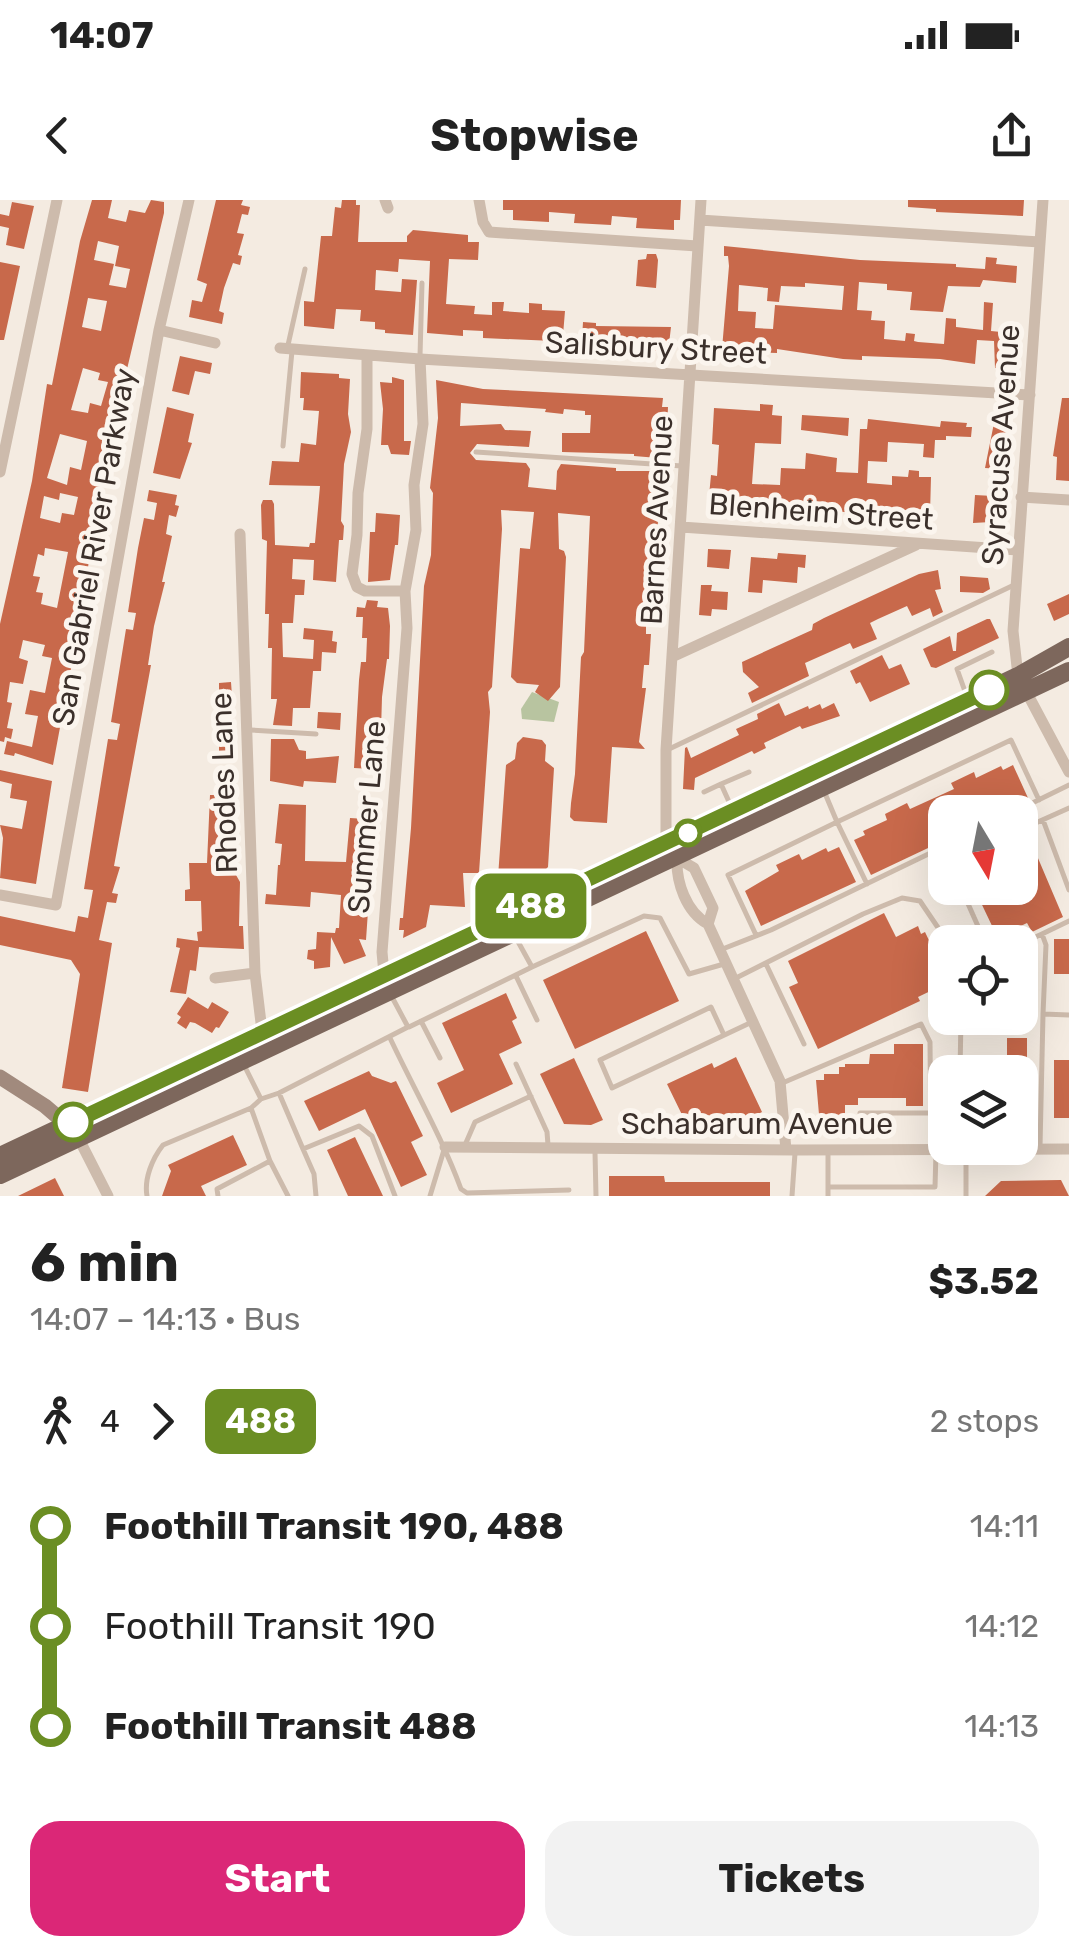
<!DOCTYPE html>
<meta charset="utf-8">
<style>
:root{--surface:#fff;--page:#f2f2f2;--text:#222;--muted:#767676;--accent:#db2777}
body{margin:0;font-family:Rubik,sans-serif;background:var(--page);color:var(--text);height:100vh;display:flex;flex-direction:column;font-size:38px;white-space:nowrap}
*{box-sizing:border-box;margin:0}
p{font-size:32px;color:var(--muted)}
.icon{flex:none;width:55px;height:55px;fill:none;stroke:currentColor;stroke-width:2;stroke-linecap:round;stroke-linejoin:round}
.map{position:relative;height:996px;overflow:hidden}
.drawer{display:flex;flex-direction:column;background:var(--surface);flex:1}
.drawer>*{flex:none}
.badge{padding:0 20px;border-radius:15px;font-size:35px;line-height:65px}
.needle{width:65px;rotate:170deg}
.fabs{position:absolute;left:928px;top:595px;display:grid;gap:20px}
.fabs a{display:grid;place-items:center;width:110px;height:110px;border-radius:20px;background:var(--surface);box-shadow:0 10px 40px #0002;font-size:50px}
.map>.badge{position:absolute;translate:-50% -50%;box-shadow:0 0 0 5px #fff}
.legs{display:flex;align-items:center;gap:15px;height:110px;padding:0 30px;font-size:32px}
.legs p{margin-inline-start:auto}
.summary{display:flex;align-items:center;justify-content:space-between;height:170px;padding:0 30px}
h1{font-size:55px;font-weight:700;line-height:75px}
.primary-button{display:flex;gap:20px;margin-top:auto;padding:20px 30px}
.primary-button a{flex:1;height:115px;border-radius:30px;background:var(--accent);color:#fff;font-size:40px;font-weight:700;line-height:115px;text-align:center}
.primary-button a+a{background:var(--page);color:var(--text)}
ul{padding:0 30px;list-style:none}
li{display:flex;align-items:center;gap:35px;height:100px;font-size:38px}
li i{display:grid;place-items:center;width:15px;height:100%;margin:0 12px;background:currentColor}
li i::after{content:'';width:25px;height:25px;margin:-12px;border:8px solid;border-radius:50%;background:var(--surface)}
li p{margin-inline-start:auto}
li:first-child i{background:linear-gradient(#0000 50%,currentColor 0)}
li:last-child i{background:linear-gradient(currentColor 50%,#0000 0)}
.status{display:flex;justify-content:space-between;align-items:center;height:70px;padding:0 50px;background:var(--surface);direction:ltr}
.status svg{height:28px;fill:currentColor}
header{display:flex;justify-content:space-between;align-items:center;height:130px;padding:0 30px;background:var(--surface);font-size:45px;font-weight:700}
.map>svg:first-child{display:block}
</style>
<div class="status"><b>14:07</b><svg viewBox="0 0 49 12"><path d="M0 12V9h3v3zM5 12V6h3v6zM10 12V3h3v9zM15 12V0h3v12zM26 1h20v11H26zM47 4h2v5h-2z"/></svg></div>
<header><svg class="icon" aria-label="back" viewBox="0 0 24 24"><path d="M15 5l-7 7 7 7"/></svg>Stopwise<svg class="icon" aria-label="share" viewBox="0 0 24 24"><path d="M12 15V3M7 8l5-5 5 5M5 13v7h14v-7"/></svg></header>
<div class="map">
<svg width="1069" height="996" viewBox="0 0 1069 996">
<rect width="100%" height="100%" fill="#f4ebe1"/>
<path fill="#b8c4a0" d="M532,492L559,502L554,522L522,519L521,509Z"/>
<path fill="#c8694b" fill-rule="evenodd" d="M92,0H112L108,18L126,22L129,10L145,13L151,0L164,2V13L101,279L81,415L53,565L15,553L14,556L4,554L7,541L32,547L38,516L25,514L30,490L45,493L52,458L42,456L45,445L23,440L19,458L28,461L23,484L10,482L7,502L12,503L7,528L13,529L11,539L5,537L4,542L0,541V424L32,281L47,184L52,185L80,41ZM98,41L119,46L115,66L130,69L126,88L109,85L114,64L94,60ZM88,98L107,101L101,131L82,127ZM83,168L100,173L98,180L108,182L101,206L90,203L88,213L71,210ZM60,234L87,241L81,270L70,267L67,285L47,278ZM60,293L78,297L74,315L62,313L60,323L40,318L44,296L59,300ZM45,348L68,352L57,408L41,404L43,393L36,392L40,377L33,376L38,354L44,356Z
M216,0H243L241,5L250,7L248,15L242,14L237,33L244,34L238,55L242,56L240,65L233,63L224,88L219,111L224,113L222,124L189,117L192,100L202,102L207,84L197,80Z
M342,0H356V5H360L358,42H407V36L413,30L468,35V42H479L478,60L449,59L446,104L475,106L474,114L492,115V102H504L503,111L529,113V103L542,104V110L565,111L563,135L554,134V141L483,138V131L463,130V136L427,133L430,61L399,59L398,72L376,70L375,90L401,92L402,79L417,80L413,135L385,133V130L375,129V122L360,121L361,110L336,109L334,129L304,126V101L314,102L321,36H332L335,7L341,8Z
M503,0H681L680,20H674V30L636,28L637,18L612,16L611,25L574,23L575,14L549,12V22L513,20V10H503Z
M908,0H1024L1023,16L936,12V9L908,7Z
M12,2L34,6L24,49L6,45L9,28L0,26V14L9,16Z
M724,46L860,60L956,64V67L985,69L986,57L997,58L996,64L1017,66L1016,83L983,80L980,87L948,86L943,112L910,110L912,92L887,90V84L859,82L857,110L872,111L871,120L885,121L884,139L905,141L906,133L915,134L914,141L918,142L944,144L946,118L956,119V127L983,130L984,102L993,103L991,131L1001,132L1005,142H1012L1007,169L995,168L994,141L977,140L975,164L940,159L862,156V160L843,159L777,149V153L725,151L722,149L729,66L728,56H724ZM805,83L844,86L842,110L775,105L773,129L755,128L756,112L738,111L739,85L768,88L767,101L779,102L781,86L805,87Z
M647,54H656L658,60L656,88L636,86L638,60L646,59Z
M0,62L20,66L4,140H0Z
M583,122L596,123V126L671,127L669,144L657,143L656,151L618,148V139H582Z
M180,156L212,163L210,174L195,171L189,195L172,191Z
M301,172L339,174V178L350,179L348,214L351,232L344,264L341,321L344,326L343,340H339L336,382L313,380L314,360L293,359L292,379L305,380L304,395H295L293,423H282L283,457L313,459L314,440L303,439L304,428L333,431L332,441L337,442L336,453L322,452L321,471H313L310,508H293L292,526L273,525L277,499H271L272,448H268L269,414H265L267,341L262,339L261,305L263,300H272L274,304L275,345L309,347L310,343H315L320,286L269,285L272,261L299,262L301,243L316,245L319,211L303,210L304,198H300Z
M392,177L404,180V241H411L409,255L391,254L388,245H381L383,209L380,182L392,183Z
M436,180L483,189L663,198L662,207H668L667,228L663,227L661,256L658,258L634,256V254L562,252V233H590L591,215H585V211L564,209L563,214L545,212L546,209L461,203L460,226L501,224L505,230L531,231L529,247L477,244L470,253L476,260L526,263L530,269L528,287L556,290L557,271L561,264L616,268V271H657L660,274L657,343H653L650,351L646,393V434H651L649,465H644L642,488H646L639,542L645,549L612,547L607,623L574,621L570,617L571,603L575,574L581,457L584,452L590,316L558,313L559,349L564,351L566,357L562,443L560,487L548,501L535,492L539,485L517,483L511,477L520,348L530,349L534,312L501,310L502,329L492,487L488,492L490,512L479,673H463L465,707L430,705L426,727L403,738L404,730H399L400,718H403L411,628L424,386L431,355L433,293L430,288L438,218Z
M1062,198H1069V281L1056,280L1057,257L1053,256Z
M760,204L773,205L772,215L782,216L781,244L755,243L752,284L780,285L781,268L805,269L806,253L837,258L836,272L858,273L860,229H867L868,219L940,227L941,221L967,223L966,227H972L971,237L946,236V240H935L934,258L923,257L924,244L888,242L887,262L868,261L867,283L892,285V276L908,277L909,270L919,271V277H931L930,315L897,309V317L802,308L750,310L739,309L735,303L712,301V296H709L711,275L717,276L719,245L712,244L714,208L760,211Z
M167,207L194,214L188,242L192,243L180,279L153,273Z
M802,215L849,218L848,236L801,230Z
M994,223L1005,224L1006,228L1001,269L985,268Z
M149,290L177,295L175,305L179,306L176,317L169,315L166,334L172,336L162,382H165L154,426L148,465H151L114,666L120,667L112,693L118,694L116,703L107,702L99,740L112,743L88,892L62,888L80,774L71,760L0,745V716L75,732L78,716L88,718L93,690L84,689L108,539L117,540L120,524L111,522L126,429L133,430L136,413L128,412L138,348L144,318L154,320L157,303L147,301Z
M975,295L993,296L991,322L973,323Z
M376,313L400,315L398,345H395L390,380L368,382L370,332H375Z
M708,349L731,350L729,369L707,367Z
M778,353L806,355L805,368L798,367L797,383L763,380L762,393L748,392L751,357L777,359Z
M938,370L941,389L935,390L943,412L933,417L930,408L912,416L907,406L878,419L870,423L877,439L853,449L850,443L805,463L809,476L752,503L748,493L759,487L743,472L742,462L812,430L813,424L824,418L919,374Z
M960,376L988,378L990,389L983,393L960,392Z
M701,385H712L711,391L728,392L727,410L712,409L711,416L699,415Z
M1069,394V414L1054,421L1047,404Z
M367,400L378,401L377,407L388,408L390,426L389,459H387L382,497L380,565H372L371,569L354,568L359,480L361,462H366L367,438H362L363,417H356L357,407L365,408Z
M987,419H990L999,438L936,468L931,467L923,449L950,436L953,451H956L957,433Z
M882,455L889,469L901,464L910,484L870,502L860,482L856,484L850,471Z
M231,482L236,553H219V483Z
M779,503L785,516L808,506L809,509L820,504L822,509L834,503L840,516L802,529L800,526L764,543L766,548L754,554L752,551L695,578L694,590L683,589L685,548L687,547L691,558L739,535L736,529L758,519L757,514Z
M318,512L341,513L340,530L317,528Z
M523,537L542,540L546,545L545,561L554,568L548,667L543,672L519,670L517,682L504,681L498,677L506,565L515,559L517,543Z
M271,539H294L299,550L306,551V559L339,556L336,583L304,581L303,587L270,581Z
M1013,565L1028,598L1003,612H945V640L871,675L854,640L865,635L863,631L887,620L885,614L907,603L910,609L954,589L951,583L974,572L976,578L1001,566L1003,570Z
M0,570L52,581L36,684L0,678L3,638L0,625L22,629L27,601L10,598L12,584L0,581Z
M218,571H237L236,675L240,682L239,726H243L244,749L199,747L196,771L190,770L186,794L170,792L180,748L176,747L177,738L198,741L197,732L202,731L201,701H185V690L190,689L189,663H207L210,595H218Z
M279,604L306,605L305,661L346,662L350,618L366,619V624H374L366,740L359,739L366,756L344,764L331,737L330,767L314,769V761L307,759L308,750L316,749L317,732L335,733L336,728H339L341,695L311,692L310,707L265,704L266,694L276,695L278,665H280L282,644L275,643Z
M1029,637L1063,717L1032,732L1027,723L1004,734L994,730L974,688H1020V642Z
M839,647L856,682L761,726L745,691L779,671L776,665L799,654L802,660L826,648L828,652Z
M884,713L896,737L918,726L921,734L925,732L945,774V784L918,797L920,801L818,849L789,787L798,783L788,761Z
M646,731L679,801L575,849L543,780Z
M1054,739H1069V774H1054Z
M506,793L517,818L512,821L522,843L499,854L513,884L451,913L437,883L464,870L442,823Z
M188,797L208,809L212,802L229,812L219,828L216,827L212,833L195,823L190,822L186,829L177,823L181,817L177,814Z
M1007,838H1027V872H977V862H989V855H1007Z
M894,844H923V906H906V898H858V905H845V926H820L816,880H824V874H839V867H845V864H869L870,854H894Z
M736,857L762,912L740,923L735,914L713,924L709,915L687,925L667,884L712,863L714,868Z
M574,858L603,920L591,925L564,924L540,874Z
M1054,860H1069V918H1054Z
M369,871L372,876L391,883L396,881L423,936L411,942L427,975L401,987L365,909L319,931L304,901Z
M233,935L247,965L201,986L206,996H162L171,971L168,965Z
M355,937L383,996H348L327,950Z
M609,976H664L665,982H770V996H609Z
M55,978L64,996H18Z
M1061,980L1069,996H985L1001,981Z"/>
<g fill="none" stroke-linecap="round" stroke-linejoin="round">
<path stroke="#cdbbac" stroke-width="5" d="M288,145L305,69
M420,156L422,83
M283,246L292,151
M476,252L682,266
M967,497L957,469L992,452
M250,530L316,534
M667,550L1014,385
M824,591L837,622L1011,540L1039,600
M704,592L721,584
M730,604L721,584L749,572
M1014,612L1069,585
M1043,620L1069,690
M1020,630L1069,608
M961,688L985,742
M1042,734L1069,721
M756,735L728,675L837,622L867,684
M516,738L532,767L644,716L660,718L689,774L724,764
M1020,744L1042,734L1046,745L1043,814
M720,750L771,730L945,646
M766,764L804,844
M516,776L537,820
M734,779L863,714L902,698L920,701L945,738
M421,821L440,858
M409,827L532,767
M724,835L711,807L600,860L612,888L752,822
M390,838C414,889 442,937 461,989L467,993L569,990
M516,864L547,932L548,945
M245,867L261,899L279,893L408,827L392,797
M960,872L961,818
M780,884L921,824L930,842L931,947
M279,893L303,949L359,926L372,936L395,996
M860,913H931
M465,945L475,922L531,896
M1040,947L1043,814L1069,815
M303,949L314,974L316,996
M595,952L596,996
M270,961L288,996
M828,987H935L936,952
M147,996C144,979 152,959 163,945L251,908
M218,996L217,989L270,961L251,908L261,899
M430,996L444,950
M792,996L795,953
M828,996V953
M966,996V950"/>
<path stroke="#cdbbac" stroke-width="11" d="M385,0L388,8
M479,0L483,22L489,32L697,46
M701,0L666,550V644L677,658L694,668L713,708L708,724
M1043,0L1013,431L1018,476L1069,572
M700,20L1040,42
M159,130L215,143
M280,148L420,159L1030,195
M367,155V229L358,293L357,335L352,374L357,387L365,391H405
M0,272L57,0
M1021,297L1069,300
M681,327L1018,350
M240,334L255,773L262,831
M674,456L916,345
M677,658C676,682 686,712 708,724L780,881L786,950
M0,695L56,705L159,130L189,0
M384,774L382,752L407,428L405,391L416,330L414,285L423,224L420,159
M215,778L255,773
M79,939L108,996
M445,947L795,950L1069,949"/>
<path stroke="#a18a7d" stroke-width="15" d="M0,877L45,906L73,930"/>
<path stroke="#7d675c" stroke-width="18" d="M0,956L1018,476L1069,447
M0,975L1069,471"/>
</g>
<g fill="none" stroke-linecap="round" stroke-linejoin="round">
<g stroke="#fff" stroke-width="22">
<path id="line-1" d="M73,922L989,490"/>
</g>
<use href="#line-1" stroke="#6b8e23" stroke-width="15"/>
</g>
<g fill="#fff" stroke="#6b8e23" stroke-width="5">
<circle cx="989" cy="490" r="18"/>
<circle cx="688" cy="633" r="12"/>
<circle cx="73" cy="922" r="18"/>
</g>
<g text-anchor="middle" dominant-baseline="central" stroke-width="10" stroke-linejoin="round" paint-order="stroke">
<g font-size="30" fill="#3b302b" stroke="#fbf5ee">
<text transform="translate(656 148) rotate(3)">Salisbury Street</text>
<text transform="translate(1001 245) rotate(-86)">Syracuse Avenue</text>
<text transform="translate(821 312) rotate(4)">Blenheim Street</text>
<text transform="translate(657 320) rotate(-87)">Barnes Avenue</text>
<text transform="translate(94 347) rotate(-80)">San Gabriel River Parkway</text>
<text transform="translate(224 583) rotate(-92)">Rhodes Lane</text>
<text transform="translate(367 617) rotate(-85)">Summer Lane</text>
<text x="757" y="924">Schabarum Avenue</text>
</g>
</g>
</svg>
<div class="fabs">
<a><svg class="needle" viewBox="-14 -14 28 28"><path d="M0-13l5 13h-10z" fill="#e53935"/><path d="M0 13l5-13h-10z" fill="#767676"/></svg></a>
<a><svg class="icon" aria-label="locate" viewBox="0 0 24 24"><circle cx="12" cy="12" r="6"/><path d="M12 2v4M12 18v4M2 12h4M18 12h4"/></svg></a>
<a><svg class="icon" aria-label="layers" viewBox="0 0 24 24"><path d="M12 4l9 5-9 5-9-5zM3 14l9 5 9-5"/></svg></a>
</div>
<b class="badge" style="left:531px;top:706px;background:#6b8e23;color:#fff">488</b>
</div>
<section class="drawer">
<div class="summary"><div><h1>6 min</h1><p>14:07 – 14:13 · Bus</p></div><b>$3.52</b></div>
<div class="legs"><svg class="icon" aria-label="walk" viewBox="0 0 24 24"><circle cx="13" cy="4" r="2"/><path d="M13 8l-2 6 4 7M11 14l-3 7M7 12l3-4h3l4 4"/></svg>4<svg class="icon" aria-label="forward" viewBox="0 0 24 24"><path d="M9 5l7 7-7 7"/></svg><b class="badge" style="background:#6b8e23;color:#fff">488</b><p>2 stops</p></div>
<ul>
<li><i style="color:#6b8e23"></i><b>Foothill Transit 190, 488</b><p>14:11</p></li>
<li><i style="color:#6b8e23"></i><span>Foothill Transit 190</span><p>14:12</p></li>
<li><i style="color:#6b8e23"></i><b>Foothill Transit 488</b><p>14:13</p></li>
</ul>
<div class="primary-button"><a>Start</a><a>Tickets</a></div>
</section>
